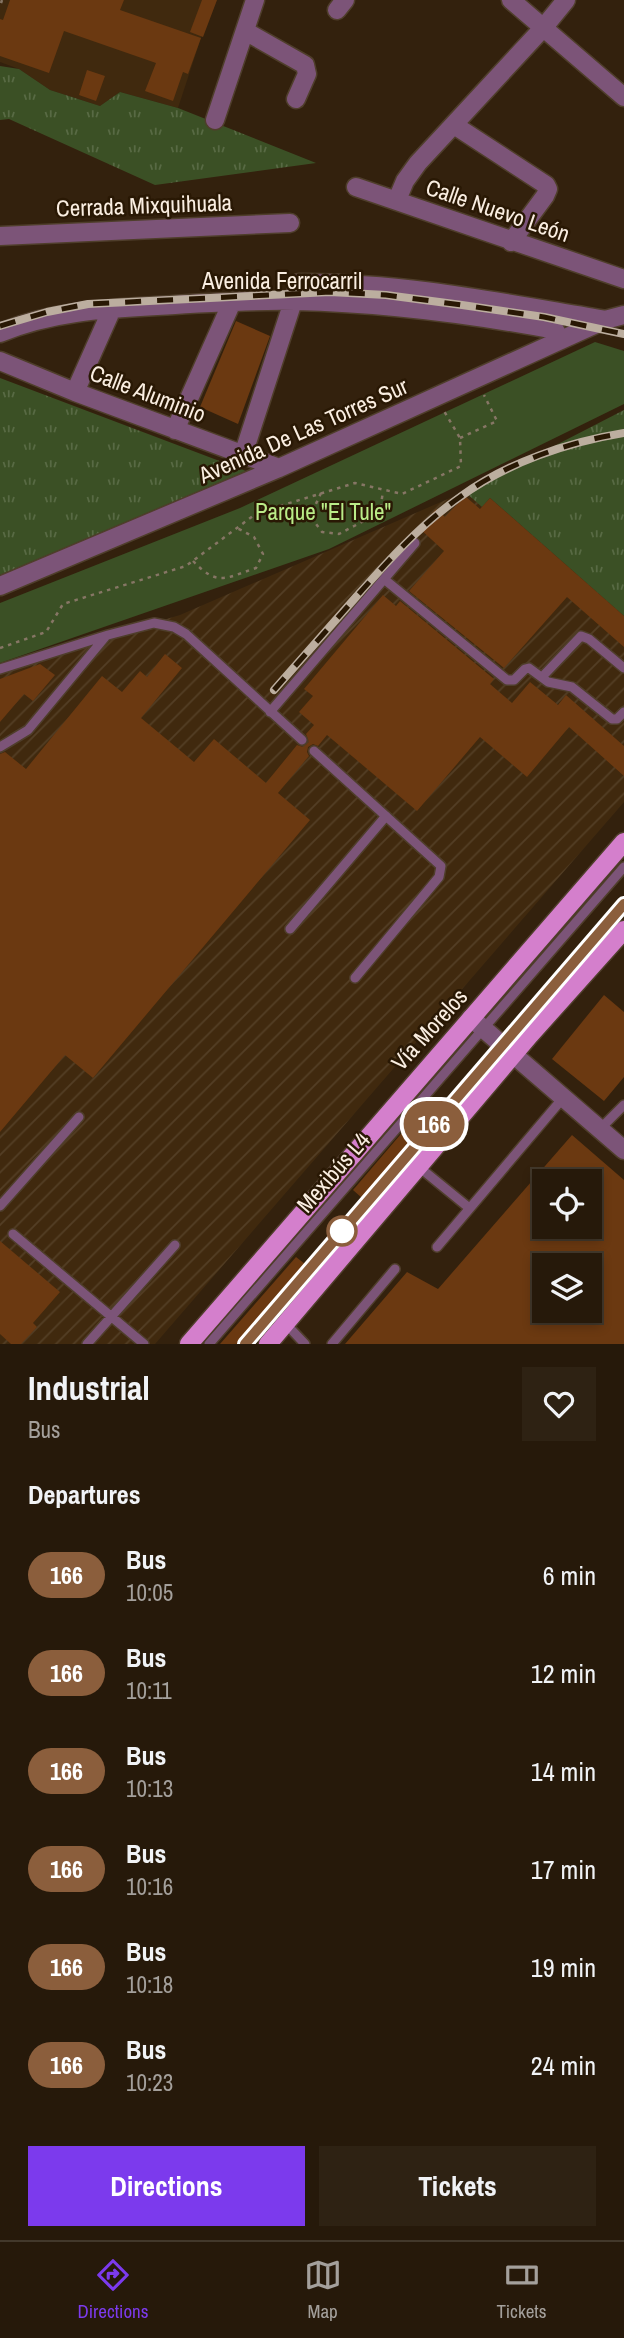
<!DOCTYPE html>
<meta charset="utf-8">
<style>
:root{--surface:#26190a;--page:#2e2213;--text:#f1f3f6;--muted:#a4a09c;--line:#42382b;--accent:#7c3aed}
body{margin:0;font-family:"Archivo Narrow",sans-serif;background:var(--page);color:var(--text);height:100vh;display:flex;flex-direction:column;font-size:26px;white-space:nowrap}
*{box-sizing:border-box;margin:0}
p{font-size:23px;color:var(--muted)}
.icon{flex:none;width:38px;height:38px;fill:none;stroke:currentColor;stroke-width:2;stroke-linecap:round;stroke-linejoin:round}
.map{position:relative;height:1344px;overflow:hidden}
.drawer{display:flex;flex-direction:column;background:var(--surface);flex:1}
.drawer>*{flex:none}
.badge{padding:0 14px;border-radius:23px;font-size:24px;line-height:46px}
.tools{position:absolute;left:532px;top:1169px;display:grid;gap:14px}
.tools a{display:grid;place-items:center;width:70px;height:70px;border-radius:0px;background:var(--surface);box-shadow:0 4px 10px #0003,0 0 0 2px var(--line);font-size:35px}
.map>.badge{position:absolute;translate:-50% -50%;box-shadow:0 0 0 4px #fff}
h2{padding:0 28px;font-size:26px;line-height:63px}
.round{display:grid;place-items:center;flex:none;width:74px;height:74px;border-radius:0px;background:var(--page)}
.headline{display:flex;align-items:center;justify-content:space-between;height:119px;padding:0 28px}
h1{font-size:33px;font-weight:700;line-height:52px}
.cta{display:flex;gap:14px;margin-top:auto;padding:14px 28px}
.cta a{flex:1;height:80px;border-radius:0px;background:var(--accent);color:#fff;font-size:28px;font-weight:700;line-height:80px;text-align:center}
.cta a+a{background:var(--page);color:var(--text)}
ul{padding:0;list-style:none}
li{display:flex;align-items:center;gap:21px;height:98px;padding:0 28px}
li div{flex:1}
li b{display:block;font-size:26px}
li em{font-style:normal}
li .badge{min-width:77px;font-weight:700;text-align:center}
.menu{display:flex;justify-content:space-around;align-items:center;height:98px;border-top:2px solid var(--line);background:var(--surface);font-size:19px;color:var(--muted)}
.menu a{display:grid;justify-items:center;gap:4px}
.menu .selected{color:var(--accent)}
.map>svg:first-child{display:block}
</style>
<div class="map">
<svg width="624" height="1344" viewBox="0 0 624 1344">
<defs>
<pattern id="industrial-furrows" width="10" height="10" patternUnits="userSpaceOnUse" patternTransform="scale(1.75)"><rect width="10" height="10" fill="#40290e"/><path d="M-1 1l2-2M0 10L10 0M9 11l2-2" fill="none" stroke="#533e25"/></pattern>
<pattern id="grass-tufts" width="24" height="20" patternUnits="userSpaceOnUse" patternTransform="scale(1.75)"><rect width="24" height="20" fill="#3b5025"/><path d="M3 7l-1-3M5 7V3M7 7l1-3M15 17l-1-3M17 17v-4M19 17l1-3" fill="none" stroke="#586a44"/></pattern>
</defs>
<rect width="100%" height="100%" fill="#33210d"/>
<path fill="#40290e" d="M0,0H217L201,38L178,108L120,92L100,106L50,90L19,69L0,62Z"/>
<path fill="url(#industrial-furrows)" d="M464,492L482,506L490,498L624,615V802L155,1344H0V668L180,615Z"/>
<path fill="url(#grass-tufts)" d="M0,66L19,69L50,90L100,106L120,92L178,108L316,163L155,185L9,119L0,120Z
M0,378L246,471L0,575Z
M624,410V616L490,498L482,507L465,492Z"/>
<path fill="#3b5025" d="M595,342L624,351V404L329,549L0,663V603L240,508Z"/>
<path fill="#6b3911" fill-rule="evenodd" d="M10,0H124L120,10L201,38L188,74L183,72L173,101L145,91L156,63L64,31L49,73L0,56V19L3,20Z
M202,0H217L203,37L190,32Z
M87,70L105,76L96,101L79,95Z
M236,321L270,336L238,424L200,407Z
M465,496L480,509L490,498L624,616V647L567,597L504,668L409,591L444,551L419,528L436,509L445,517Z
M383,595L396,606L400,601L494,679L490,684L512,703L530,682L558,705L566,695L624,746V776L569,727L527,777L480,737L417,811L327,735L318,746L313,744L308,747L307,752L309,756L278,793L310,820L93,1078L65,1055L0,1132V754L5,752L26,769L102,676L122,692L140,671L147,677L165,654L182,668L141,718L194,762L214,739L266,783L297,745L303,747L309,742L306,734L314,725L299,712L313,696L304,689Z
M40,664L55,675L33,701L24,694L0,722V679Z
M604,995L624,1012V1077L604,1101L552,1059Z
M424,1107L433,1115L362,1198L353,1190Z
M572,1135L624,1180V1344H345L407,1272L438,1289ZM544,1181H590V1227H544ZM544,1265H590V1311H544Z
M0,1241L60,1292L33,1323L37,1327L21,1344H11L0,1334Z
M296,1257L305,1264L238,1344H220Z"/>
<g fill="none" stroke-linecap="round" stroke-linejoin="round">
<g stroke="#4f3e2b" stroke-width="12">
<path id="lane" d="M384,579L507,680H514L525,669L529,668L548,682L572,687L612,719H617L624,712
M0,669L108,635L154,623L174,627L186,634L302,740
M542,677L581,636L589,639L624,668
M270,712L415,543
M0,747L28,730L106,636
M314,751L441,866L439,877L355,978
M290,929L386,816
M600,1129L624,1105
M419,1167L468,1207
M0,1206L79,1117
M13,1234L144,1344
M437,1247L563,1098
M286,1324L305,1344
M87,1344L175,1245
M209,1344L624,867
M245,1344L624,904
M332,1344L395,1269"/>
</g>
<g stroke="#4f3e2b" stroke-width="21">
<path id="street" d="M511,0L624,97
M337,10L345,0
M245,31L305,65L307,74L296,99
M215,120L255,0
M454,125L546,185L548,189L545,196L511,242
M356,187L624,279
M397,200L405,181L418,163L544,27L566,0
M0,236L290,223
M0,333C50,312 103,309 157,306C203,303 250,300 295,301C382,303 470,314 555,330L560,340
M0,361L75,392L279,468
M75,392L112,309
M175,430L232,302
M243,455L299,283C403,282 504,303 607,320
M0,586L279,468L605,320L624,315
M471,1018L624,1150"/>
</g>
<g stroke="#4f3e2b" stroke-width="21">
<path id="primary" d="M189,1344L624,842
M268,1344L530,1035L624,930"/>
</g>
<path stroke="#867665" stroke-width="2.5" stroke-dasharray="3.5 5" stroke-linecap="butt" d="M1,3L2,0
M460,438L497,421L484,395
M321,493L314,508L313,520L322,532L339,534L375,515L381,505L383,491
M193,561C218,587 225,578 256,568L263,554L254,537L237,528
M0,648L46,632L63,604L186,566L257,513L355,483L402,494L461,466L460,438L444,411"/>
<use href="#lane" stroke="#7c5478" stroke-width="9"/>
<use href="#street" stroke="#7c5478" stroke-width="18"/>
<use href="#primary" stroke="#d47fcc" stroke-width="18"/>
<g stroke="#bcae9f" stroke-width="8">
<path id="rail" d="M0,326L47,312L88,304L330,292L386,295L462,305L544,317L624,334
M274,690C301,659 329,628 356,597C388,561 420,525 460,497C506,463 568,442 624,433"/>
</g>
<use href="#rail" stroke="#291804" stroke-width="5" stroke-dasharray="16" stroke-linecap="butt"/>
</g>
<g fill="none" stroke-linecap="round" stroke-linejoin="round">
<g stroke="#fff" stroke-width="16">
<path id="line" d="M245,1344L624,904"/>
</g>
<use href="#line" stroke="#8b5e3c" stroke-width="10"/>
</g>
<circle fill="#fff" stroke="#8b5e3c" stroke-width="3.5" cx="342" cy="1231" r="14"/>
<g text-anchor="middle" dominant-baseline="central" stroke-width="5" stroke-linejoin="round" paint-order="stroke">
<g font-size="23" fill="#faeee1" stroke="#291804">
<text transform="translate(144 205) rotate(-2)">Cerrada Mixquihuala</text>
<text transform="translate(498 210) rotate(19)">Calle Nuevo León</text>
<text x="282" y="280">Avenida Ferrocarril</text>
<text transform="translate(148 393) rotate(21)">Calle Aluminio</text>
<text transform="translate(303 430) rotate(-24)">Avenida De Las Torres Sur</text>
<text transform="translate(429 1029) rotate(-48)">Vía Morelos</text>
<text transform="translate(333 1172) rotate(-49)">Mexibús L4</text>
</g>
<g font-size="23" fill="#baec88" stroke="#291804">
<text x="323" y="511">Parque "El Tule"</text>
</g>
</g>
</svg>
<div class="tools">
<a><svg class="icon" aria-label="locate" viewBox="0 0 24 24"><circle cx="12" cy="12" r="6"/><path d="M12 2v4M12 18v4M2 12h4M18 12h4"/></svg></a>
<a><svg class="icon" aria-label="layers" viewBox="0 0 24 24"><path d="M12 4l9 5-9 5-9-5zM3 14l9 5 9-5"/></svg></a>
</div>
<b class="badge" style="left:434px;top:1124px;background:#8b5e3c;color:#fff">166</b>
</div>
<section class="drawer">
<div class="headline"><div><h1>Industrial</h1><p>Bus</p></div><a class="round"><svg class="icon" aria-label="heart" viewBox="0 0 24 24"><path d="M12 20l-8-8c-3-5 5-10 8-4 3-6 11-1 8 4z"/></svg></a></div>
<h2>Departures</h2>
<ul>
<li><span class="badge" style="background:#8b5e3c;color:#fff">166</span><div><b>Bus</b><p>10:05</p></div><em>6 min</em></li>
<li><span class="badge" style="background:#8b5e3c;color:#fff">166</span><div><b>Bus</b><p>10:11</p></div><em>12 min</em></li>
<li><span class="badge" style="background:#8b5e3c;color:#fff">166</span><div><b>Bus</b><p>10:13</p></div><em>14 min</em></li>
<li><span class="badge" style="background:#8b5e3c;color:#fff">166</span><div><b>Bus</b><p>10:16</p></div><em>17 min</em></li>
<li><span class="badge" style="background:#8b5e3c;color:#fff">166</span><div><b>Bus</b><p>10:18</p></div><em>19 min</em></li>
<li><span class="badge" style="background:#8b5e3c;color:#fff">166</span><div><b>Bus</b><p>10:23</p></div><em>24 min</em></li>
</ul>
<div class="cta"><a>Directions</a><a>Tickets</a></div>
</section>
<nav class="menu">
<a class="selected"><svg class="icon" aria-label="directions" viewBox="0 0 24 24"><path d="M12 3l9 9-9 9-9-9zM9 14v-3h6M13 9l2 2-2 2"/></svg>Directions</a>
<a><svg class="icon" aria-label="map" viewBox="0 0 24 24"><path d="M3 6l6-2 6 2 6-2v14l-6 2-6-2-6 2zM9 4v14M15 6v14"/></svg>Map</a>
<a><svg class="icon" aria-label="tickets" viewBox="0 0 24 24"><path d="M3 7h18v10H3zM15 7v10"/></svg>Tickets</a>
</nav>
